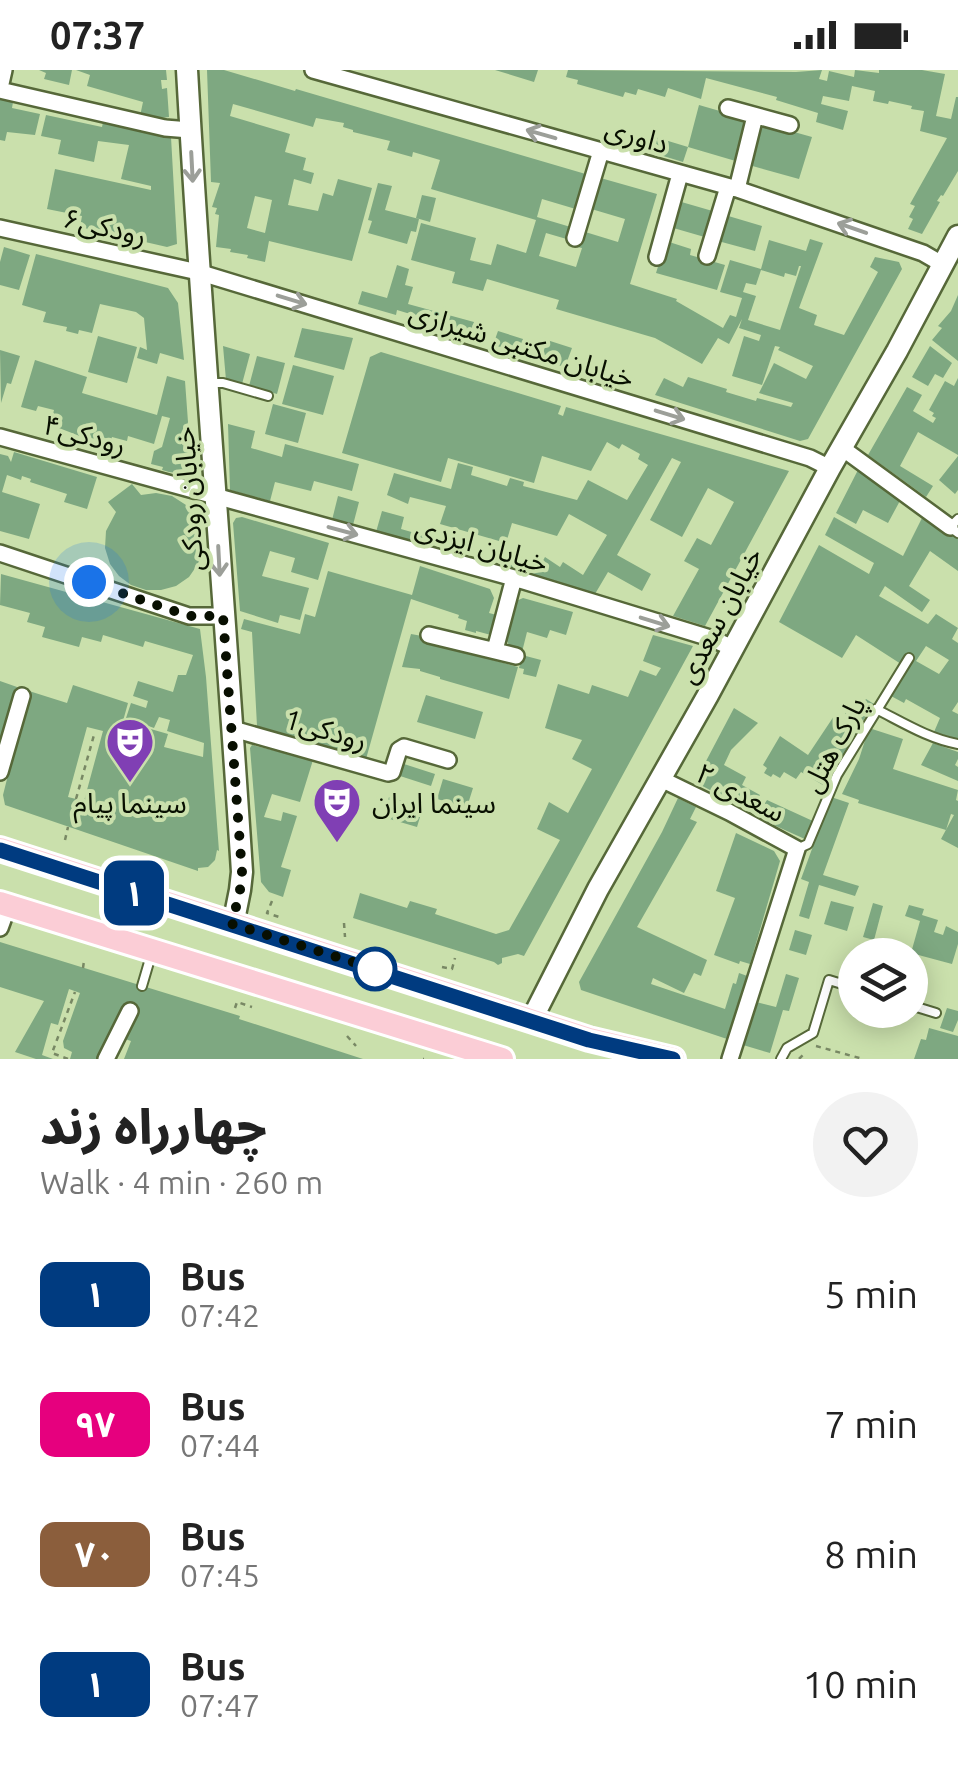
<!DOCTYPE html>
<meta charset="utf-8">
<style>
:root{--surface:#fff;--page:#f2f2f2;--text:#222;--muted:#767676}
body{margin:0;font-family:Ubuntu,"Noto Sans Arabic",sans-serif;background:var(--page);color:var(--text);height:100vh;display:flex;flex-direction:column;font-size:38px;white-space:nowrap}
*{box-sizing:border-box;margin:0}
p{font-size:32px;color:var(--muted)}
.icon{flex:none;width:55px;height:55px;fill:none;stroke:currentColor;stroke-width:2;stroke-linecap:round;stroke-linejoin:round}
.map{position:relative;height:989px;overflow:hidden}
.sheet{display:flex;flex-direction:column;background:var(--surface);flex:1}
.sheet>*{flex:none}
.badge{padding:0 20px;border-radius:15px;font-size:35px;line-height:65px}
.fabs{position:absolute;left:838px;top:868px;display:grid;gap:20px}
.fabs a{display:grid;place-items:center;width:90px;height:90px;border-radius:50%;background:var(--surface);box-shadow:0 5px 25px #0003;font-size:50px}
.you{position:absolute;width:50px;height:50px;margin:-25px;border:8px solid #fff;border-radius:50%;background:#1a73e8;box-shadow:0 0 0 15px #1a73e833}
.map>.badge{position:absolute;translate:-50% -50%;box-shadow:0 0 0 5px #fff}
.round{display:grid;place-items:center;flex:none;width:105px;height:105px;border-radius:52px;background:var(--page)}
.summary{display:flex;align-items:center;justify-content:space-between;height:170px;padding:0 40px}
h1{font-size:48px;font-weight:800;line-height:75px}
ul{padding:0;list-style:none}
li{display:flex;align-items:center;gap:30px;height:130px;padding:0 40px}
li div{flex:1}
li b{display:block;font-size:38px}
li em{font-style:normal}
li .badge{min-width:110px;font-weight:700;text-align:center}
.status{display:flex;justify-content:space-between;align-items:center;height:70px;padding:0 50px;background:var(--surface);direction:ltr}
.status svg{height:28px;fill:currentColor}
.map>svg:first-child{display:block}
</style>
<div class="status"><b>07:37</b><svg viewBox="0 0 49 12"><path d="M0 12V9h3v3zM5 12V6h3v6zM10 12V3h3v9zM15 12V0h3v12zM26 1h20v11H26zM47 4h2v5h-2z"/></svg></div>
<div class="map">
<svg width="958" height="989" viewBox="0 0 958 989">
<rect width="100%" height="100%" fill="#cae0ac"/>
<path fill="#7ea881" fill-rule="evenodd" d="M39,0H72L69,15L44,9L46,3Z
M76,0H166L167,10H161L162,19L167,18L169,47L153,49L140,46L143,32L87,16L90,5Z
M207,0H224L295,21L296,19L589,105L579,140L542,129L537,147L574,158L570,170L546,163L539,186L576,197L582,178L577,177L582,161L618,172L625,149L588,138L597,107L657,124L630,214L677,229L676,231L723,258L730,245L736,247L742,228L720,222L730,190L761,199L769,170L806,181L810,169L823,173L799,238L817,245L814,255L844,265L878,202L870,197L875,187L899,192L902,199L808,369L800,371L655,325L664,308L683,317L688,307L727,319L726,322L756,331L757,328L791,337L793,333L759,323L774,293L806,309L813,296L778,280L780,277L775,276L762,315L732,306L744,266L759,271L761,265L739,258L742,249L729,274L718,268L702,294L655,268L556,239L559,230L487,209L483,221L452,213L455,202L411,190L421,153L476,168L470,190L491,195L497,174L526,183L536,150L431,119L440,90L413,82L412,87L387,80L390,71L353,62V60L343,57L344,53L316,48L313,57L233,34L230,46L290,64L285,82L306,88L303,100L314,103L311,114L294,109L288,135L318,141L323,123L333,126L338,109L372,118L352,191L269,171L265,192L247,188L248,185L230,182L231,179L216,177L219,145L215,144L217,138L212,137L220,113L211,112ZM255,126L272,130L265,163L247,158ZM799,196H801L780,260L748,250L756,226L743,222L746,213L756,215L761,200L784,207L785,203L796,206Z
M495,0H538L534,12Z
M568,0L796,2L822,0L819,9L827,11L829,1L854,7L855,0L879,3V0H922L945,4L936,46L951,49L956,27H958V101L943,126L941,125L937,131L940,132L922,164L908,159L913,149L909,147L915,136L910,134L947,68L920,61L924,41L911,39L912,36L889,31L888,34L873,31L875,21L852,16L849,31L823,26L821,34L848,41L843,60L816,52L818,43L776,30L777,27L706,8L701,29L668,18L665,27L638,19L636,25L625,22L623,27L577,14L578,10L566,7Z
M0,29L13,32L12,38L40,44L35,65L7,62L5,71L0,70Z
M699,35L751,50L739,92L688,77Z
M46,45L102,57L103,52L171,67L177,174L167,177L80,157L82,146L47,139L55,99L151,120V116L121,109L129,75L98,71L94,92L58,84L61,70L41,66Z
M762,53L812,67L799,109L749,95Z
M655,67L688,77L683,92L650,82Z
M378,113L392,116L385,140L419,149L416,162L411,161L407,174L368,163L372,151L368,150Z
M422,125L436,128L430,152L416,148Z
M678,131L716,142L708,168L670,157Z
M725,145L762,156L755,181L718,171Z
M666,171L691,179L690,185L725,195L717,220L656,203Z
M4,177L30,185L19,220L0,215V192Z
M36,184L168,218L178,233L184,290L160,283L157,294L137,288L140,277L147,280L144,248L136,242L100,234L92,263L79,260L78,264L66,261L67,257L43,252L46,242L22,235Z
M397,195L409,199L405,215L413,217L408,234L474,252L469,267L438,258L440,253L397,240L396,245L358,234L362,221L387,228Z
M958,225V291L932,270L942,258L938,256L951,241Z
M302,258L353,268L344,300L294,287Z
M498,261L523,269L519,282L493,275Z
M98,266L137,277L127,313L88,302Z
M547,270L572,278L565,297L541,290Z
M223,276L250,284L242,314L226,310Z
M930,276L952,293L943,308L935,304L928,316L912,307Z
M0,280L20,286L11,314L7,313L1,333Z
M381,282L561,336L558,344L563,346L566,337L789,401L705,556L673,546L699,499L684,491L697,468L711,475L734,432L708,418L682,467L650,450L681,392L672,388L617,485L651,504L642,521L608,502L595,524L500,497L502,489L539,498L545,487L560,497L563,492L583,505L607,465L569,444L557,466L512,453L506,473L440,454L446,436L410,427L408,434L387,425L394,403L451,419L458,393L473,397L471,405L507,416L510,408L524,412L523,416L577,430L588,410L627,430L648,395L638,389L640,384L622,374L619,379L607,372L591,401L542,386L534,413L448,388L441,412L342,383L370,287Z
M257,286L285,293L277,324L249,316Z
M35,290L87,307L82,323L157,345L167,306L185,311L188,352L186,360L192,362L186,382L192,384L187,404L169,402L162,400L163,397L151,394L154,381L162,377L170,348L162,346L154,374L128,366L127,371L112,367L111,370L102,367L101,370L91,368L90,370L59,358L61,350L56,348L57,345L53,344L54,340L38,336L36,341L21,337Z
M293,295L334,306L323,345L282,334Z
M958,308V385L918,362L900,396L933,416L926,427L868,385L907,317L922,325L913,341L933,353L936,348L932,346L934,343L929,340L945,311L954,316Z
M273,334L306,343L298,373L265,364Z
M228,354L255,361L251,378L282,387L285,374L359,394L352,421L314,411L311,421L275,412L270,431L230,420Z
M14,382L97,407L87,439L64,432L67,424L30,412L31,409L22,406L21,410L7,405L2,422L40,434L29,469L0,461V384L8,386L11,392Z
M958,386V420L955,424L939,410Z
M859,398L902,427L888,453L863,440L856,454L836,443Z
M132,414L141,425L156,423L172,426L186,435L197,448L202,464V480L198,494L189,507L176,516L161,520H146L131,515L119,506L110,494L105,478L106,461L116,442L108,432Z
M338,426L359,432L353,455L332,450Z
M382,441L404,447L401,459L436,469L433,479L376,462Z
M924,444L958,469V501L930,481L909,516L930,530L922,542L885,516L879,526L928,554L936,544L958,558L952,569L958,573V632L952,641L958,644V669L934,662L940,648L906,629L904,633L891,626L912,589L907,585L901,594L856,565L842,588L779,552L819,475L869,504L874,493L825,465L834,447L903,486ZM926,576L949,590L939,604L916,591Z
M242,447L329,473L318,510L291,502L295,488L270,481L262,506L309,518L300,550L280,545L278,553L240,541L233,453L236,448Z
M420,496L490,519L494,528L489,543L497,545L491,565L476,561V563L465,560L467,551L458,548L459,545L411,529L366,689L257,656L252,562L241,559L244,549L300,564L305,544L315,547L328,501L412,525Z
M1,504L200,559L206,607L219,781L217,780L215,790L208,797L198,798V801L5,735L3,725L29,621L67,633L73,615L128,633L123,651L168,664L164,677L203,687L204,673L167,661L170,650L159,647L154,658L126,648L131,633L146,638L148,631L133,626L138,611L173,622L178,605H186L193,585L145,571L143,577L103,565L101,572L82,567L79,577L42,567L45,557L27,552L30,543L0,535ZM87,657L103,661L84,731L68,727Z
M523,528L573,542L566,565L550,560L547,568L527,562L522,582L518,581V578L509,575L505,567L516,531Z
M411,564L422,566L421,570L518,597L509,629L440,609V607L420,601V599L402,597Z
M653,565L693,576L524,886L518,884L502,888V893L498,895L494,892L353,848L360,823L407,838L410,831L437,839L435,844L496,864L509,860L560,770L537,759L549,732L568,743L592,699L572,689L582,670L545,658L558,614L589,624L592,615L628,627L640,600L656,606L661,598L643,591Z
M522,585L541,590L536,607L523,604L524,599L519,598Z
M0,611L17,617L1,669H0Z
M426,625L483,642L475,669L417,652Z
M866,629L874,634L861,654L845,644L850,636L859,641Z
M734,638L758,653L731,680L724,695L746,707L742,715L760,725L751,742L695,712Z
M834,646L857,661L828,718L801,702L796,709L784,702L780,708L773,704L771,707L764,703L767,698L763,695L780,666L808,685Z
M869,658L903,669L893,699L958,720L956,730L958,731V778L941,769L954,745L951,744L946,760L858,733L859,730L842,724L859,689Z
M933,673L958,682V689L955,695L958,697V711L921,695Z
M252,675L313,690L300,732L272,724L264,747L281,751L283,742L297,746L281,797L291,800L283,827L269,822L261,812L250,678Z
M404,694L435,704L431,716L400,706Z
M443,709L473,718L467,737L437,729Z
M389,727L423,737L417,757L383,747Z
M831,727L849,733L823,805L859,816L855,826L819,815L809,849L799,846L809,812L801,809Z
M678,728L696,737L690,749L697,752L637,857L707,890L701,906L694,903L684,923L653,908L651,914L725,939L733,913L736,914L739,903L750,907L730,970L581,920L579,912L662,762Z
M767,730L815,752L807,770L756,747Z
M736,763L774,781L780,791L750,894L740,891L739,894L714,885L735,828L716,821Z
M831,831L854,837L847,861L824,854Z
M873,833L883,836L874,870L863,867Z
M909,835L924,839L922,845L938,850L934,862L943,865L946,856L958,862V874L952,894L911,883L920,851L905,846Z
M795,860L812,865L806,885L789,880Z
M0,872L240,946L239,949L363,989H124L131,971L122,968L100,989H70L72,982L64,978L63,971L80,923L69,919L58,955L51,953L42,985L53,989H36L15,982L44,931L0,917Z
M786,904L799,908L789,941L783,940L770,983L743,975L756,932L776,937Z
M947,938L958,941V950L953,962L940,958Z
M929,958L958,966V989H914L921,969L926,970Z"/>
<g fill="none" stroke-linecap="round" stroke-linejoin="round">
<g stroke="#566839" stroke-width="12">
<path id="lane" d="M209,313H223L268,326
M958,449L950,457L958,463
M876,639C902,652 929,669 958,674
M797,779L808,774L837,705L909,588
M142,916L152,882
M910,935L936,943
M781,989L787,978L813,963L829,910L855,918"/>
</g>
<g stroke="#566839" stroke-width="20">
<path id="street" d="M313,0L737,119L923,183L942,194
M0,18L4,0
M0,20L165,58L190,60
M728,38L790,55
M737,119L755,46
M0,158L198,202L810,388L830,398
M575,168L601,81
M707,186L728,117
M657,187L680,104
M0,367L514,508L710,568L733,578
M842,378L950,457
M0,483L189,546H223
M429,565L516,586
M495,580L514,508
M233,659L388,703L392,702L399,680L404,677L448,690
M0,702L22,626
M661,709L729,742L797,779L730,989
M0,858L8,836
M106,989L130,941"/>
</g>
<g stroke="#566839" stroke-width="25">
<path id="secondary" d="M187,0C202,268 225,535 242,802L240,820L233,855
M531,951L598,819L708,625L830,398L897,281L958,166"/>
</g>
<g stroke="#fff" stroke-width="28">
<path id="primary" d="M0,779L589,969L673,989
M0,833L502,989"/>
</g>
<path stroke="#788864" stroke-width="2.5" stroke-dasharray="5 5" stroke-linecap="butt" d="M76,729L94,665
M65,770L68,757
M272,831L267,843L279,847
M344,853L345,867
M442,897L452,899L455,888
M83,898L84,891
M235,938L237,932L252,937
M347,966L356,976
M816,976L863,989
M68,989L52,983L75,922
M423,989H424
M799,989L806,982"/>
<use href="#lane" stroke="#fff" stroke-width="8"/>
<use href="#street" stroke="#fff" stroke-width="15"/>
<use href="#secondary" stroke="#fff" stroke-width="20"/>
<use href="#primary" stroke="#fbcdd6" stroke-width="22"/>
</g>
<defs><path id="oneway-shaft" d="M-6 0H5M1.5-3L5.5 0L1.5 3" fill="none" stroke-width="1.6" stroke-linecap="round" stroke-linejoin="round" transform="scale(2.5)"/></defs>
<g stroke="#9c9f99">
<use href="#oneway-shaft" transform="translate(541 64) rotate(-164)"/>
<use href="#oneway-shaft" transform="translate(192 97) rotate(87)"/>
<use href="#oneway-shaft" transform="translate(852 158) rotate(-161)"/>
<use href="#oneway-shaft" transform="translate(292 230) rotate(17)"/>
<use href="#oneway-shaft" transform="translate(670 345) rotate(17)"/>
<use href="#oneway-shaft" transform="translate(343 461) rotate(15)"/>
<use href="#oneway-shaft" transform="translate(219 491) rotate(87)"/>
<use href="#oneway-shaft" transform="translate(655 552) rotate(17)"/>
</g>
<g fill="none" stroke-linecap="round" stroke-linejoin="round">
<g stroke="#fff" stroke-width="22">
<path id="line" d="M0,780L589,970L673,989"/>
</g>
<use href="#line" stroke="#003b80" stroke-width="15"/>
<path stroke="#080f01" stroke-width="10" stroke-dasharray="0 18" d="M89,512L189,546H223L242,802L240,820L232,854L375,899"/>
</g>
<defs>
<g id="theatre-pin" transform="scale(2.5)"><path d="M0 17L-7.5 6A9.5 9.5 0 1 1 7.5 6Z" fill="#803fb4" stroke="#cae0ac"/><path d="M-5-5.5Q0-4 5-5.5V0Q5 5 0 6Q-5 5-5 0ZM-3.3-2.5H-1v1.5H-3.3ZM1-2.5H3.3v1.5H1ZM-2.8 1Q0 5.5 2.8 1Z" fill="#fff"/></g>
</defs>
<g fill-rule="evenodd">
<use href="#theatre-pin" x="130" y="672"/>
<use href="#theatre-pin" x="337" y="732"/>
</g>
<circle fill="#fff" stroke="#003b80" stroke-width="5" cx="375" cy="899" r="20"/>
<g text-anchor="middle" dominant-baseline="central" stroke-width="8" stroke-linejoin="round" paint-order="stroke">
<g font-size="28" fill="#080f01" stroke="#cae0ac">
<text transform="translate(637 65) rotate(16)">داوری</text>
<text transform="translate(105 156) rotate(13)">رودکی۶</text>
<text transform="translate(522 274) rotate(17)">خیابان مکتبی شیرازی</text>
<text transform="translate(85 364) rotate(15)">رودکی۴</text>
<text transform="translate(188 429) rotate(-94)">خیابان رودکی</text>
<text transform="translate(482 474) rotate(16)">خیابان ایزدی</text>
<text transform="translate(719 545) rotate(-62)">خیابان سعدی</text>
<text transform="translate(326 659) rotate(16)">1رودکی</text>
<text transform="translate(833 674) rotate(-62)">پارک هتل</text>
<text transform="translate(741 722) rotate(27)">سعدی ۲</text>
</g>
<g font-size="28" fill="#080f01" stroke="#cae0ac">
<text x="130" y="732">سینما پیام</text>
<text x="372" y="732" text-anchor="start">سینما ایران</text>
</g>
</g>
</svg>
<div class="fabs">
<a><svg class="icon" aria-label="layers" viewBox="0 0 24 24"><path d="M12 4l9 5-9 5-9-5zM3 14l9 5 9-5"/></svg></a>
</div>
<div class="you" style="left:89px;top:512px"></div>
<b class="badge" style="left:134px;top:823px;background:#003b80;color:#fff">۱</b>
</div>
<section class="sheet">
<div class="summary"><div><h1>چهارراه زند</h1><p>Walk · 4 min · 260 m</p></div><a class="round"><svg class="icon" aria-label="heart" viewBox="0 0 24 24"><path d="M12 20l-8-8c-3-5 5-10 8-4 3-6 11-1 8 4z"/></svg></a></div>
<ul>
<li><span class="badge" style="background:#003b80;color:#fff">۱</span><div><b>Bus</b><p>07:42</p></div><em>5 min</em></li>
<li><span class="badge" style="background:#e6007e;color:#fff">۹۷</span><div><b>Bus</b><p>07:44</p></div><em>7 min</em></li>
<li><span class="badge" style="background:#8b5e3c;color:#fff">۷۰</span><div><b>Bus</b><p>07:45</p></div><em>8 min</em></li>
<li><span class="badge" style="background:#003b80;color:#fff">۱</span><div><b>Bus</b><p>07:47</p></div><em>10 min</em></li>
</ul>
</section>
